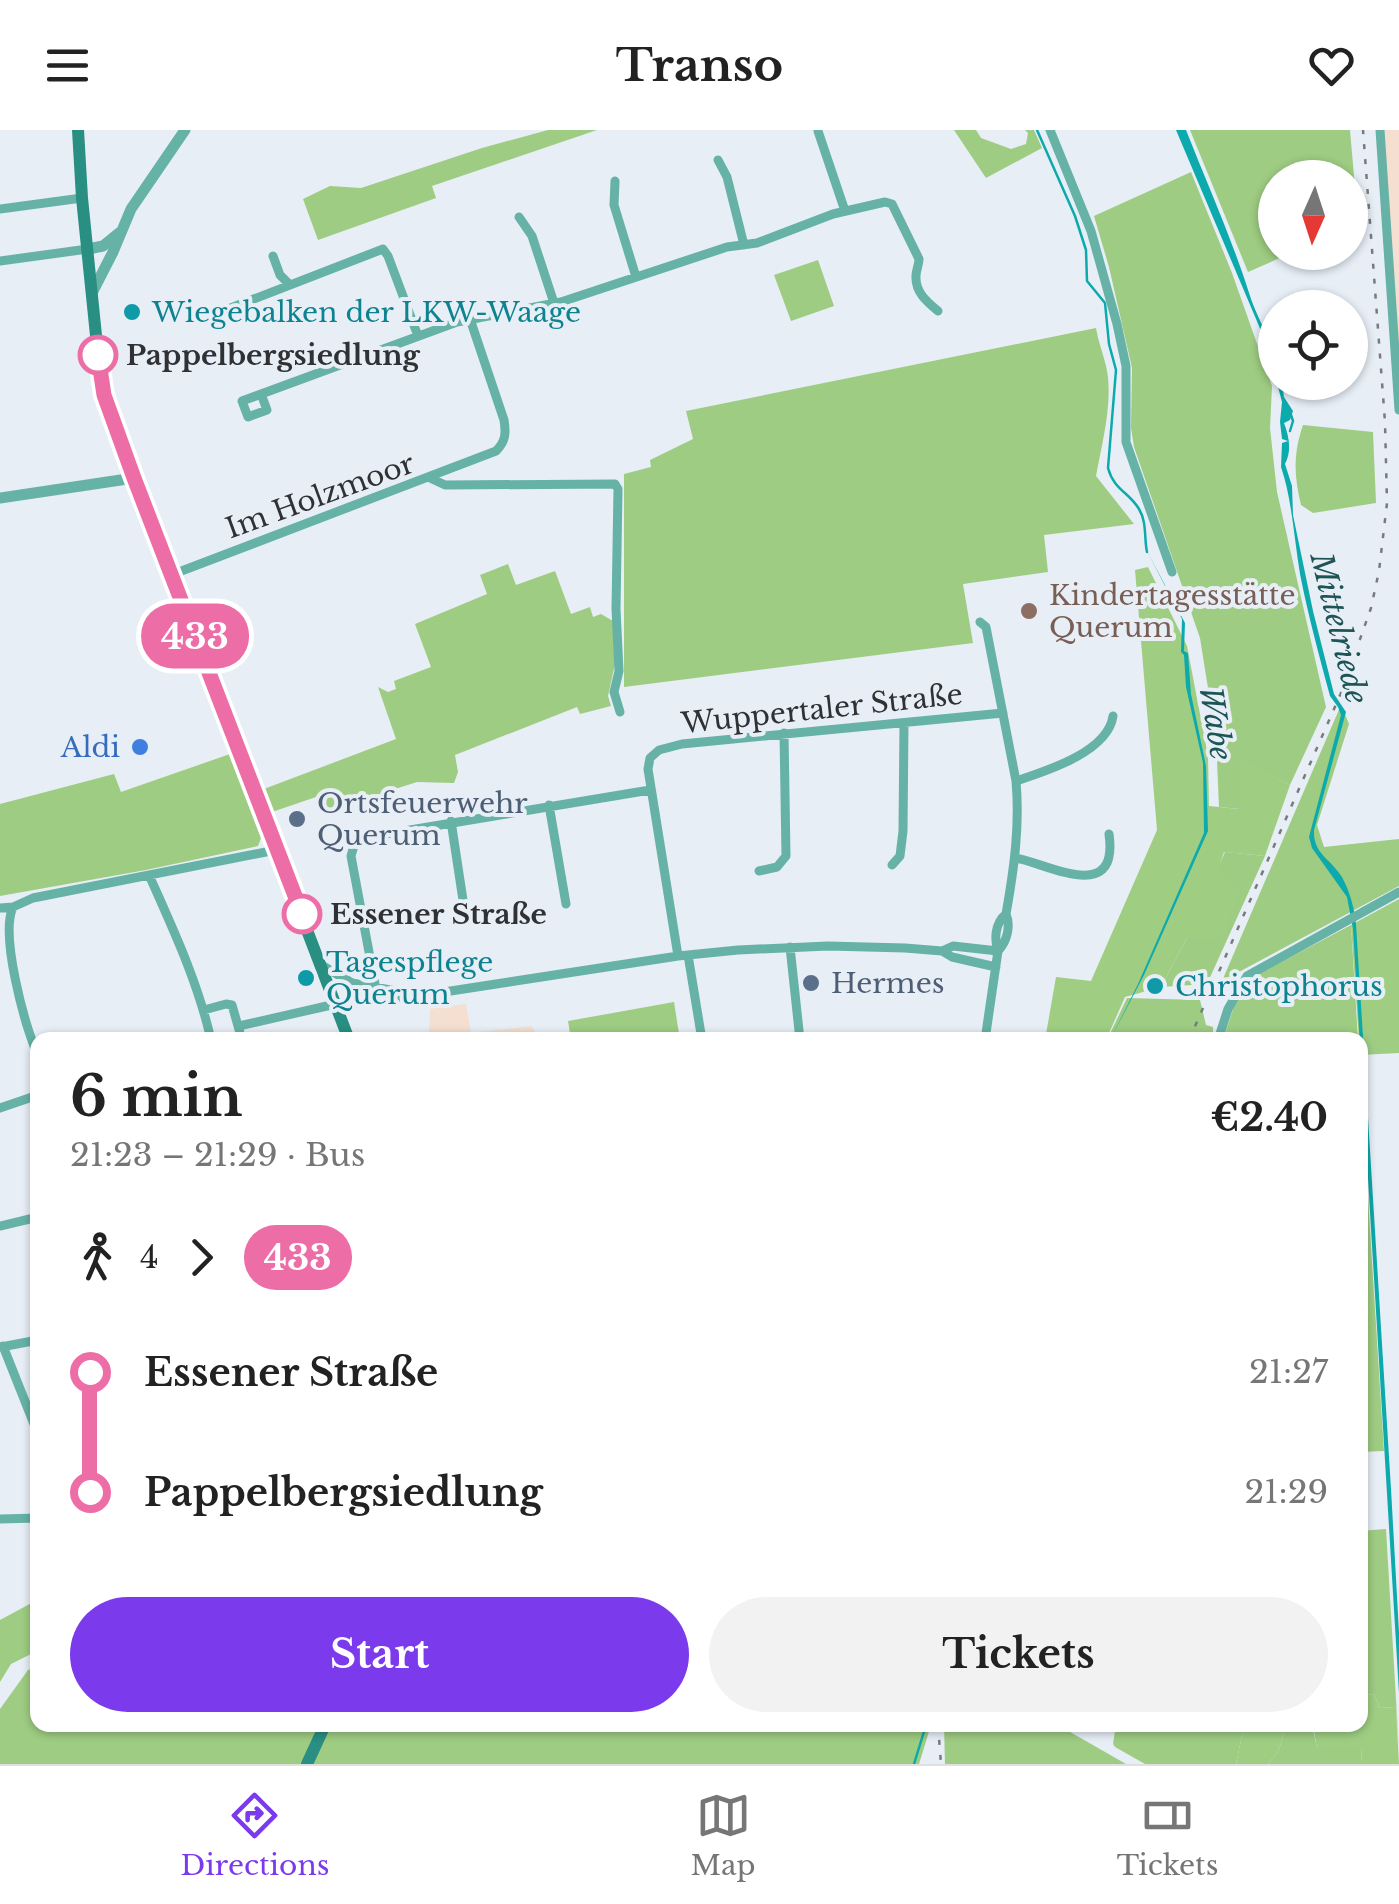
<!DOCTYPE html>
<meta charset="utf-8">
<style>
:root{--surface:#fff;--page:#f2f2f2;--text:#222;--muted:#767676;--line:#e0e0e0;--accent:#7c3aed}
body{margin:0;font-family:"Libre Baskerville",serif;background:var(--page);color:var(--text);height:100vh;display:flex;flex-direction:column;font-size:38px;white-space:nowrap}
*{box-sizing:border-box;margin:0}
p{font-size:32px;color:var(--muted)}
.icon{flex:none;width:55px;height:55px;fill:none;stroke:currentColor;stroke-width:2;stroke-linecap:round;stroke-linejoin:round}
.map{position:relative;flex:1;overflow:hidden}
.drawer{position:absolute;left:30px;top:902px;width:1338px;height:700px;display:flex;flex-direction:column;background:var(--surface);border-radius:20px;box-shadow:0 2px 8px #0004}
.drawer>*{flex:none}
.badge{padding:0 20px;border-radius:32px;font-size:35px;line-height:65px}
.needle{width:65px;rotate:183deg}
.fabs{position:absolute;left:1258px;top:30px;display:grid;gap:20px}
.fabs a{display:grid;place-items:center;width:110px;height:110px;border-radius:50%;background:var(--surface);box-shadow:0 2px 8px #0004;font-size:50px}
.map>.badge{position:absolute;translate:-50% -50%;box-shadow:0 0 0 5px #fff}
.legs{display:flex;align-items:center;gap:15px;height:110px;padding:0 40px;font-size:32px}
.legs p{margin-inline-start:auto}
.overview{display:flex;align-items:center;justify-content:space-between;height:170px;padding:0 40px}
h1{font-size:55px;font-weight:700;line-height:75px}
.button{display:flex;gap:20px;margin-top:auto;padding:20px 40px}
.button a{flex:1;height:115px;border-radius:60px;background:var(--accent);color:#fff;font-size:40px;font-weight:700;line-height:115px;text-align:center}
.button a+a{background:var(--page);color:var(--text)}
ul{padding:0 40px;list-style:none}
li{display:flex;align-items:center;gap:35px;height:120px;font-size:38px}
li i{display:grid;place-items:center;width:15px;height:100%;margin:0 12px;background:currentColor}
li i::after{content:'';width:25px;height:25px;margin:-12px;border:8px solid;border-radius:50%;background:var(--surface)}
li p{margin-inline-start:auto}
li:first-child i{background:linear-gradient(#0000 50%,currentColor 0)}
li:last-child i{background:linear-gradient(currentColor 50%,#0000 0)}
header{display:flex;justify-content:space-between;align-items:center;height:130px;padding:0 40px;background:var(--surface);font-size:45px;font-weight:700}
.tab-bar{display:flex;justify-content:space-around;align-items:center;height:140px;border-top:2px solid var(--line);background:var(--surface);font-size:28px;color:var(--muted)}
.tab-bar a{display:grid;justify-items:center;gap:5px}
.tab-bar .on{color:var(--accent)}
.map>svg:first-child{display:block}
</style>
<header><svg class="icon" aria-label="menu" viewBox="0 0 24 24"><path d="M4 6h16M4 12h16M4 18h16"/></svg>Transo<svg class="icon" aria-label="heart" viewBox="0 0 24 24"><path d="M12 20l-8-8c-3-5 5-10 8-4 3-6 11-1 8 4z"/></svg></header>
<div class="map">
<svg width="1399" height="1634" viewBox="0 0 1399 1634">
<rect width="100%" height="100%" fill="#e7eef6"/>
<path fill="#f4dfd1" d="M1383,0H1399V226Z
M466,874L471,903L531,896L542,910H429L430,879Z"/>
<path fill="#9ecc82" d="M548,0H597L432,56L436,68L318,110L303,69L330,56L361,58L482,18Z
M954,0H976L981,8L1011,19L1026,14L1028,3L1025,0H1034L1042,18L986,48Z
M1190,0H1350L1358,92L1350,96V48H1275V122L1291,123L1248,142Z
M1191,42L1232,143L1272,256L1270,298L1277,362L1326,577L1290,655L1239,630L1240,679L1219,677L1216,608L1200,508L1134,317L1131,298L1132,238L1109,137L1094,86Z
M818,130L834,176L791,191L774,145Z
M1096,198C1098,211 1103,223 1106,236C1114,269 1102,313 1096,346L1134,394L1044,405L1048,442L963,454L973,513L624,557V344L651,337L650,330L693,309L686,281Z
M1303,295L1373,302L1376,373L1313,383L1301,375C1294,346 1293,324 1303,295Z
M508,434L516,455L555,441L571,484L590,477L593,487L601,484L613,491L615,534L608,566L611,576L580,584L577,577L455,625L458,642L454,653L417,652L320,683L316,667L272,682L264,659L396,609L378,557L388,562L396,559L394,551L431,537L415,494L487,464L480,445Z
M1341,575L1349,594L1317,695L1324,717L1399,709V756L1222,851Z
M230,624L261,708L258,716L146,740L0,766V674L114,644L121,662Z
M1225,722L1265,726L1207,854L1161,857L1187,808Z
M1351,795L1358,910H1223L1234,876L1255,846Z
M1127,868L1200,870L1206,895L1213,897V910H1107Z
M674,872L680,910H571L568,891Z
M1360,941L1384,1321L1360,1322Z
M1386,1399L1399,1621L1396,1577L1380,1578L1374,1564L1360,1565V1401Z
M37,1470V1521L11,1534L0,1552V1490Z
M37,1536L38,1595H931L919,1634H0V1579L28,1540Z
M944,1595H1058L1126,1634H945Z
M1116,1595H1244L1236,1634H1145L1115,1617L1113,1614Z
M1287,1595H1312L1317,1618H1361L1362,1634H1268L1278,1622Z"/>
<path fill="#9fce83" d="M1148,437L1187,516L1208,626L1209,676L1239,679V629L1290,655L1265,726L1224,722L1219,737L1240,764L1220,809L1187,808L1161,857L1125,867L1106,910H1045L1056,847L1091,851L1157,700L1135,440Z
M1399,769V923L1360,925L1351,795Z
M1374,1564L1380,1578L1396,1577L1399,1634H1362L1361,1618L1317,1619L1313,1595H1360V1565Z
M1244,1595H1287L1278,1622L1268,1634H1236Z"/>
<path fill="#0caaac" d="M1176,0H1186C1208,56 1233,111 1251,169C1260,194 1275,215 1275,243L1270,222Z
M1277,253H1282L1284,267L1293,281L1290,290L1284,293C1289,306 1292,321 1285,334L1292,356L1293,385L1313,481L1334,564L1346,582L1314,700C1313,724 1330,728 1342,747C1350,762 1354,777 1356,794L1391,1359L1399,1502V1563L1353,799L1347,767L1312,718L1309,707L1341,585L1338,577L1330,566C1319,525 1308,485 1300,444C1294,408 1292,369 1281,337L1282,313L1288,311L1282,309L1280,292L1282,272Z
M1146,419L1185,493L1184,521L1188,523L1191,564L1206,636L1208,701L1144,845L1110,910L1138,854L1204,703L1203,633L1186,557L1184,525L1181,522L1182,489Z"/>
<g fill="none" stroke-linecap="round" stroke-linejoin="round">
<path stroke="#0caaac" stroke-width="2.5" d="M1037,0L1075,86L1086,120L1087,151L1105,173L1109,214L1116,240L1108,338C1114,360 1129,362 1139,379C1147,392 1144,408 1147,422
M1290,301L1293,291L1291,285
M914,1634L926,1595"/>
<path stroke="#66b2a6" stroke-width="9" d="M1050,0L1091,101L1117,194L1126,236V312L1172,442
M1380,0L1399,280
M818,1L845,81
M718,30L727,47L744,115
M615,51L614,75L636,147
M0,79L82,68
M519,87L532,106L554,173
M273,126L280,145L289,154
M0,131L88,119
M210,186L383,119L388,126L418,206
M261,264L267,280L248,287L242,271L457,192L561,172L727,117L757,113L833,84L885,72L892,74L919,129C919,135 916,140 916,146C915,162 927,172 938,181
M428,347L445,355L615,354L618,359L616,479L619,541L614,562L620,582
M171,445L496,321C506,311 506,303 504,290L470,189
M980,492L986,497L1016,651C1020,696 1014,739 1006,784C1011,796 1007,812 998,821
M1016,651C1046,641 1108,622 1113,586
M549,675L566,774
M451,691L466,790
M1016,728C1048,734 1119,775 1109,704
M892,735L900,726L903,701L904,593
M759,741L777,737L786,726L784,603
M149,745C173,799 198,852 211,910
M13,777C0,805 24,893 38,926
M0,778L13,777L33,768L276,720
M790,817L800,910
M942,821L953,816L998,821
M688,825L702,910
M678,826L648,639L650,628L659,620L682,614L1003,583
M323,836L352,853L407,863
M378,870L351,726L356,709L650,660
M204,880L226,874L232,875L242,910
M239,896L327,876L431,864L678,826L738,820L828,816L905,818L942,821L952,827L996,837
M985,910L998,821C994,809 995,793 1006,784
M1218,910L1228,879L1247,846L1399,762
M0,978L38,965
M0,1096L38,1087
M3,1216L38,1304
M1,1217L38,1210
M0,1389L38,1388"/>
<path stroke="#66b2a6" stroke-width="11" d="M88,119L103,116L119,103
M92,163L113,122L131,79L185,0
M0,368L134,348"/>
<path stroke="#288f82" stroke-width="12" d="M78,0L82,68L99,235L105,265L134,348L349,910
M307,1634L325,1595"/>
<path stroke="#777b80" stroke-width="2.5" stroke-dasharray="5 10" stroke-linecap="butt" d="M1189,910L1341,563L1371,478L1379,441L1387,373L1385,292L1363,0
M938,1595L941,1634"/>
</g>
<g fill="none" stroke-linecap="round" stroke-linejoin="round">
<g stroke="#fff" stroke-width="22">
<path id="line-1" d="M98,225L104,265L134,348L302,784"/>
</g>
<use href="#line-1" stroke="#ed6ea7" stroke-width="15"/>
</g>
<g fill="#0f9aa8" stroke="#e7eef6" stroke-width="4">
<circle cx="132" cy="182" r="10"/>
<circle cx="306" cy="848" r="10"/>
<circle cx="1155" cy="856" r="10"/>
</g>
<g fill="#fff" stroke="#ed6ea7" stroke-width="5">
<circle cx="98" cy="225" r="18"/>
<circle cx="302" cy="784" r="18"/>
</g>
<circle fill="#8d6e63" stroke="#e7eef6" stroke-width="4" cx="1029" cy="481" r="10"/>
<circle fill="#3f7fe0" stroke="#e7eef6" stroke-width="4" cx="140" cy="617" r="10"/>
<g fill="#5c6f8a" stroke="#e7eef6" stroke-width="4">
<circle cx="297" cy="689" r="10"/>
<circle cx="811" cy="853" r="10"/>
</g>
<g text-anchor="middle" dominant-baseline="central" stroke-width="8" stroke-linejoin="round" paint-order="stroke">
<g font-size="28" fill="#0d838f" stroke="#e7eef6" text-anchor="start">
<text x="152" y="182">Wiegebalken der LKW-Waage</text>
<text x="326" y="832">Tagespflege<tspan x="326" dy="32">Querum</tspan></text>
<text x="1175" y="856">Christophorus</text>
</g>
<g font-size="28" font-weight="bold" fill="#2f3134" stroke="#e7eef6" text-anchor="start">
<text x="126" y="225">Pappelbergsiedlung</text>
<text x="330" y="784">Essener Straße</text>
</g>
<g font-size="28" fill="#2f3134" stroke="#e7eef6">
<text transform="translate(320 366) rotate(-20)">Im Holzmoor</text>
<text transform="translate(822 579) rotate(-6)">Wuppertaler Straße</text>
</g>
<g font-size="28" fill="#785e54" stroke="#e7eef6" text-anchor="start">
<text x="1049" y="465">Kindertagesstätte<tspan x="1049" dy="32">Querum</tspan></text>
</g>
<g font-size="28" fill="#366cbe" stroke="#e7eef6" text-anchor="end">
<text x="120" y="617">Aldi</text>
</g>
<g font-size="28" fill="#4e5e75" stroke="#e7eef6" text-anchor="start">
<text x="317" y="673">Ortsfeuerwehr<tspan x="317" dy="32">Querum</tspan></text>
<text x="831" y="853">Hermes</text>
</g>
<g font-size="30" font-style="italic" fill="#1d5556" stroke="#e7eef6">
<text transform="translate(1339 498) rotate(76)">Mittelriede</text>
<text transform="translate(1216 593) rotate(81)">Wabe</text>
</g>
</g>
</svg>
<div class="fabs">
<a><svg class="needle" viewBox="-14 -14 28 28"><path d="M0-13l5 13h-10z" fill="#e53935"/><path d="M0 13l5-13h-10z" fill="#767676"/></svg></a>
<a><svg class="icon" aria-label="locate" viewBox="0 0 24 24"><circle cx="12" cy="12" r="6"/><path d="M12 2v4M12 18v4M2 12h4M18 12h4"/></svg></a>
</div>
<b class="badge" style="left:195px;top:506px;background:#ed6ea7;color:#fff">433</b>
<section class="drawer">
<div class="overview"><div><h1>6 min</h1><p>21:23 – 21:29 · Bus</p></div><b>€2.40</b></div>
<div class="legs"><svg class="icon" aria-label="walk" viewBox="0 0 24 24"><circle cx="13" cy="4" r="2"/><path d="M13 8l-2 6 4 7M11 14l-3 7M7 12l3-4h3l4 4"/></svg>4<svg class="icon" aria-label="forward" viewBox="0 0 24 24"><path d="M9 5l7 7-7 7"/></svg><b class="badge" style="background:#ed6ea7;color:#fff">433</b></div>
<ul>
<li><i style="color:#ed6ea7"></i><b>Essener Straße</b><p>21:27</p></li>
<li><i style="color:#ed6ea7"></i><b>Pappelbergsiedlung</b><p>21:29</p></li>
</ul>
<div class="button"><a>Start</a><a>Tickets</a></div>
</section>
</div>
<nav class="tab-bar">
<a class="on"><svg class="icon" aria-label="directions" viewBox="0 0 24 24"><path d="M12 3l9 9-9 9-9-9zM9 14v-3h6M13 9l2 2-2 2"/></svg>Directions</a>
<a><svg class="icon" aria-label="map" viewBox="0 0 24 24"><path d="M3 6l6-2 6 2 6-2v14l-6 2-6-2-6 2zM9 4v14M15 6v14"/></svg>Map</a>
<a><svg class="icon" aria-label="tickets" viewBox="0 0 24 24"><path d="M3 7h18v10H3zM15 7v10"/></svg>Tickets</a>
</nav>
